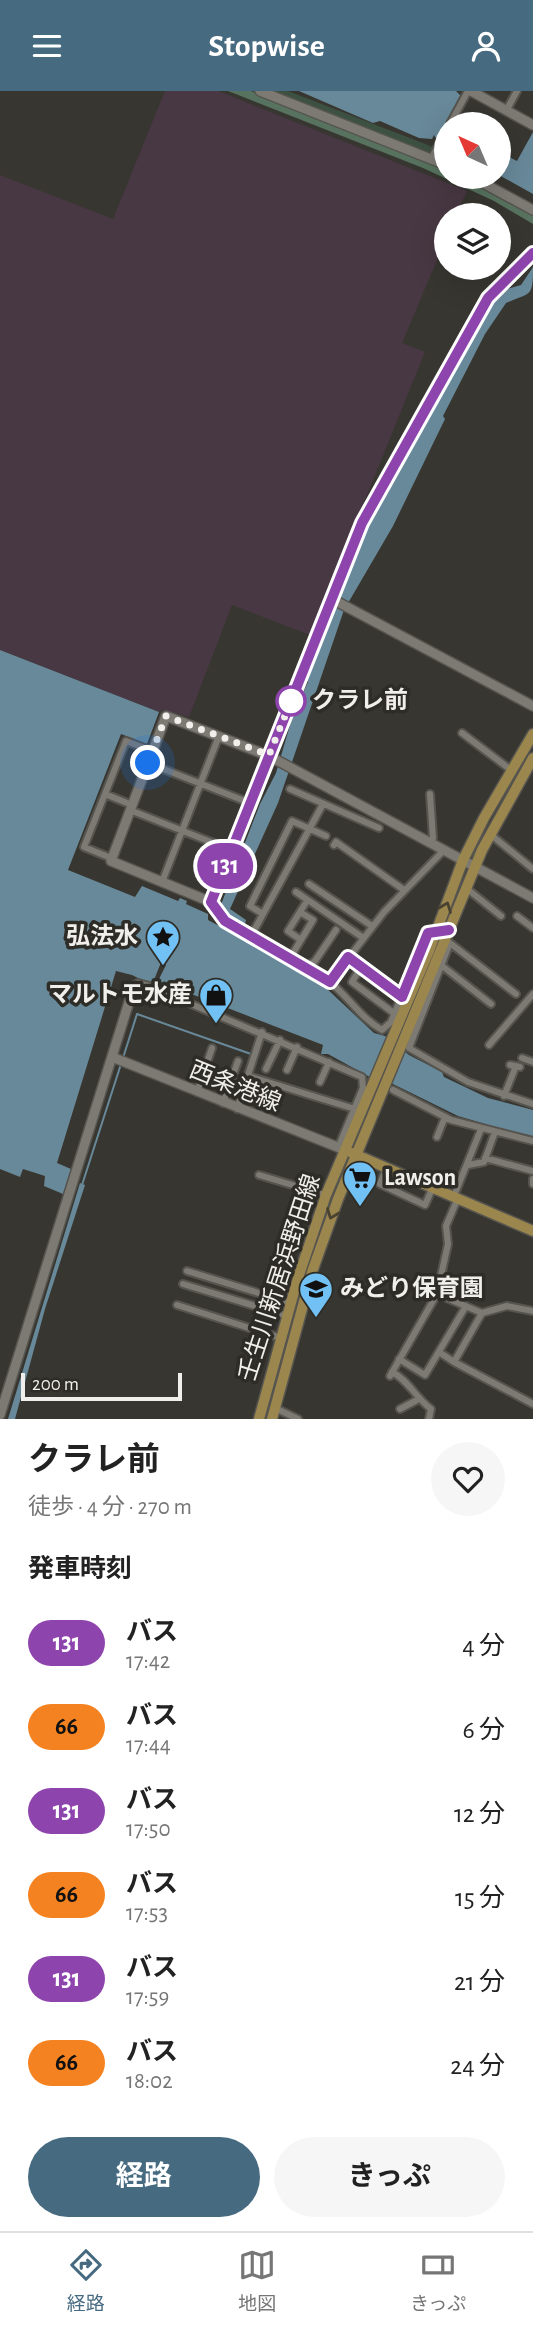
<!DOCTYPE html>
<html lang="ja">
<meta charset="utf-8">
<style>
:root{--surface:#fff;--page:#f6f6f6;--text:#222;--muted:#767676;--line:#e0e0e0;--accent:#466a80}
body{margin:0;font-family:"Alegreya Sans","Noto Sans JP",sans-serif;background:var(--page);color:var(--text);height:100vh;display:flex;flex-direction:column;font-size:26px;white-space:nowrap}
*{box-sizing:border-box;margin:0}
p{font-size:23px;color:var(--muted)}
.icon{flex:none;width:38px;height:38px;fill:none;stroke:currentColor;stroke-width:2;stroke-linecap:round;stroke-linejoin:round}
.map{position:relative;height:1328px;overflow:hidden}
.sheet{display:flex;flex-direction:column;background:var(--surface);flex:1}
.sheet>*{flex:none}
.badge{padding:0 14px;border-radius:23px;font-size:24px;line-height:46px}
.needle{width:46px;rotate:316deg}
.buttons{position:absolute;left:434px;top:21px;display:grid;gap:14px}
.buttons a{display:grid;place-items:center;width:77px;height:77px;border-radius:50%;background:var(--surface);box-shadow:0 7px 28px #0002;font-size:35px}
.scale{position:absolute;left:21px;bottom:18px;width:161px;box-sizing:border-box;padding-left:7px;border:4px solid #f1efeb;border-top:0;font-size:19px;line-height:24px;white-space:nowrap;color:#f1efeb;-webkit-text-stroke:5px #2e2c26;paint-order:stroke}
.you{position:absolute;width:35px;height:35px;margin:-18px;border:5px solid #fff;border-radius:50%;background:#1a73e8;box-shadow:0 0 0 10px #1a73e833}
.map>.badge{position:absolute;translate:-50% -50%;box-shadow:0 0 0 4px #fff}
h2{padding:0 28px;font-size:26px;line-height:63px}
.round{display:grid;place-items:center;flex:none;width:74px;height:74px;border-radius:37px;background:var(--page)}
.head{display:flex;align-items:center;justify-content:space-between;height:119px;padding:0 28px}
h1{font-size:33px;font-weight:700;line-height:52px}
.primary-button{display:flex;gap:14px;margin-top:auto;padding:14px 28px}
.primary-button a{flex:1;height:80px;border-radius:42px;background:var(--accent);color:#fff;font-size:28px;font-weight:700;line-height:80px;text-align:center}
.primary-button a+a{background:var(--page);color:var(--text)}
ul{padding:0;list-style:none}
li{display:flex;align-items:center;gap:21px;height:84px;padding:0 28px}
li div{flex:1}
li b{display:block;font-size:26px}
li em{font-style:normal}
li .badge{min-width:77px;font-weight:700;text-align:center}
header{display:flex;justify-content:space-between;align-items:center;height:91px;padding:0 28px;background:var(--accent);color:#fff;font-size:32px;font-weight:700}
.tab-bar{display:flex;justify-content:space-around;align-items:center;height:98px;border-top:2px solid var(--line);background:var(--surface);font-size:19px;color:var(--muted)}
.tab-bar a{display:grid;justify-items:center;gap:4px}
.tab-bar .on{color:var(--accent)}
.map>svg:first-child{display:block}
</style>
<header><svg class="icon" aria-label="menu" viewBox="0 0 24 24"><path d="M4 6h16M4 12h16M4 18h16"/></svg>Stopwise<svg class="icon" aria-label="person" viewBox="0 0 24 24"><circle cx="12" cy="8" r="4"/><path d="M4 21q1-7 8-7t8 7"/></svg></header>
<div class="map">
<svg width="533" height="1328" viewBox="0 0 533 1328">
<rect width="100%" height="100%" fill="#383630"/>
<path fill="#483843" d="M165,0H218L467,100L456,124H446V148L402,252L425,261L310,544L232,514L189,626L163,619L159,621L0,559V84L113,128Z"/>
<path fill="#3c5142" d="M267,0H288L446,61V73Z"/>
<path fill="#57735f" d="M228,0H251L446,78V86H463L533,123V133L494,110L423,77Z"/>
<path fill="#688999" d="M299,0H456L462,6L458,9L438,51L434,44L432,48L419,47L380,30L373,32Z
M533,41V103L499,84V61L517,70Z
M533,176C533,207 531,201 506,212L485,243L443,325L445,328L393,435L344,519L278,712L230,818L246,829L245,833L252,839L222,820V811L260,713L276,682L293,624L308,591L307,587L372,427L497,206L504,199L521,194Z
M0,559L159,621L147,653L121,643L68,779L135,806L142,795L178,810L180,807L187,810L186,813L208,823V829L293,874L325,896L374,942L385,945L409,964L442,981L444,986L488,1007L533,1019V1047L458,1025L393,993L368,985L328,963H321L323,954L158,890L166,874L162,869L152,894L132,884L116,880L57,1072L71,1078L63,1103L44,1095L45,1085L23,1078L20,1086L0,1078Z
M80,1092L85,1094L45,1218L15,1328H8Z"/>
<g fill="none" stroke-linecap="round" stroke-linejoin="round">
<path stroke="#688999" stroke-width="2" d="M123,967L137,923L251,963
M82,1094L121,973"/>
<path stroke="#54524c" stroke-width="6" stroke-dasharray="6 3" stroke-linecap="butt" d="M367,988L393,999"/>
<g stroke="#56544f" stroke-width="10">
<path id="street" d="M506,20L517,0
M450,33L468,0
M431,68L446,40
M462,642L511,679
M148,672L250,712
M290,698L379,737
M105,703L132,714
M430,703L433,747L431,752
M130,719L231,759
M490,743L533,778
M334,754L336,751L404,799
M111,767L84,756L126,650L152,660
M162,791L219,645
M309,793L372,835
M466,797L501,825
M296,801L362,846
M211,811C225,845 295,866 326,888C347,903 359,926 382,939L391,931L428,842L436,841
M263,823L250,815L292,730L326,745
M517,825L533,837
M251,845L323,713
M301,849L288,840L305,813
M348,866L402,906
M290,867L313,829L300,821
M441,874L491,913
M306,876L315,870L336,839
M361,876L352,891L395,923
M330,891L384,821L444,759
M134,895L138,892L149,895L362,986L363,997L338,1057
M516,903L450,852L409,957L468,991L533,1013
M489,954L533,903
M522,967L533,971
M510,974L520,976
M266,978L280,949
M287,979L297,956
M248,985L355,1018
M320,991L329,971
M393,999L451,1029L533,1050
M197,1001L212,957
M504,1005L516,975
M223,1012L238,970
M237,1018L262,941
M437,1046L445,1026
M485,1067L533,1080
M468,1074L484,1071L495,1041
M387,1076L380,1093L425,1114L433,1096
M259,1084L326,1104
M533,1088V1093
M454,1105L481,1038
M187,1180L291,1212
M183,1193L288,1225
M437,1203L482,1222L454,1271L439,1261
M177,1214L281,1247
M482,1222L507,1215L533,1220
M399,1268L425,1284L466,1215
M454,1271L533,1313
M392,1281C408,1289 416,1307 431,1318L429,1328
M390,1285L437,1203L448,1153L446,1135L458,1107
M275,1317L298,1328
M400,1318L417,1309"/>
</g>
<g stroke="#56544f" stroke-width="12">
<path id="secondary" d="M260,0L446,74
M471,0L533,34
M472,86L533,119
M533,162L488,207L362,432L211,811L111,770L166,625L269,665L533,807
M332,508L533,615
M112,966L345,1059
M0,1324L134,895"/>
</g>
<g stroke="#56544f" stroke-width="13">
<path id="primary" d="M352,1062L533,1140
M259,1328L297,1190L326,1104L429,860L463,769L484,727L533,643
M272,1328L312,1181L338,1108L482,759L533,667"/>
</g>
<use href="#street" stroke="#7c7a73" stroke-width="6"/>
<use href="#secondary" stroke="#7c7a73" stroke-width="9"/>
<use href="#primary" stroke="#9b864d" stroke-width="10"/>
</g>
<defs><path id="oneway-chevron" d="M-2-3.5L2.5 0L-2 3.5" fill="none" stroke-width="1.6" stroke-linecap="round" stroke-linejoin="round" transform="scale(1.75)"/></defs>
<g stroke="#494230">
<use href="#oneway-chevron" transform="translate(446 816) rotate(-69)"/>
<use href="#oneway-chevron" transform="translate(332 1123) rotate(111)"/>
</g>
<g fill="none" stroke-linecap="round" stroke-linejoin="round">
<g stroke="#fff" stroke-width="16">
<path id="line" d="M449,839L428,842L402,906L348,866L330,891L225,830L211,811L362,432L488,207L533,162"/>
</g>
<use href="#line" stroke="#8e44ad" stroke-width="10"/>
<path stroke="#f1efeb" stroke-width="7" stroke-dasharray="0 12.6" d="M148,672L166,625L269,664L291,610"/>
</g>
<defs>
<g id="sight-pin" transform="scale(1.75)"><path d="M0 17L-7.5 6A9.5 9.5 0 1 1 7.5 6Z" fill="#71c1f4" stroke="#2e2c26"/><path d="M0-6L1.8-2.2L6-1.7L2.9 1.2L3.7 5.4L0 3.3L-3.7 5.4L-2.9 1.2L-6-1.7L-1.8-2.2Z" fill="#111"/></g>
<g id="shop-pin" transform="scale(1.75)"><path d="M0 17L-7.5 6A9.5 9.5 0 1 1 7.5 6Z" fill="#71c1f4" stroke="#2e2c26"/><path d="M-5-2.5h2.3a2.7 3.5 0 0 1 5.4 0H5L5.5 6h-11ZM-1.5-2.5h3a1.5 2.3 0 0 0-3 0Z" fill="#111"/></g>
<g id="supermarket-pin" transform="scale(1.75)"><path d="M0 17L-7.5 6A9.5 9.5 0 1 1 7.5 6Z" fill="#71c1f4" stroke="#2e2c26"/><path d="M-6-5.5h2.5l.6 2H6L4.5 2H-2.5L-4.4-4H-6ZM-1.5 3.2a1.3 1.3 0 1 0 .1 0ZM3 3.2a1.3 1.3 0 1 0 .1 0Z" fill="#111"/></g>
<g id="school-pin" transform="scale(1.75)"><path d="M0 17L-7.5 6A9.5 9.5 0 1 1 7.5 6Z" fill="#71c1f4" stroke="#2e2c26"/><path d="M0-5L7-2L0 1L-7-2ZM-4 1L0 2.5L4 1V4Q0 6-4 4Z" fill="#111"/></g>
</defs>
<g fill-rule="evenodd">
<use href="#sight-pin" x="163" y="846"/>
<use href="#shop-pin" x="216" y="904"/>
<use href="#supermarket-pin" x="360" y="1087"/>
<use href="#school-pin" x="316" y="1198"/>
</g>
<circle fill="#fff" stroke="#8e44ad" stroke-width="3.5" cx="291" cy="610" r="14"/>
<g text-anchor="middle" dominant-baseline="central" stroke-width="7" stroke-linejoin="round" paint-order="stroke">
<g font-size="24" font-weight="bold" fill="#f1efeb" stroke="#2e2c26" text-anchor="start">
<text x="312" y="610">クラレ前</text>
</g>
<g font-size="24" font-weight="bold" fill="#f1efeb" stroke="#2e2c26" text-anchor="end">
<text x="138" y="846">弘法水</text>
<text x="192" y="904">マルトモ水産</text>
<text x="384" y="1087" text-anchor="start">Lawson</text>
<text x="340" y="1198" text-anchor="start">みどり保育園</text>
</g>
<g font-size="24" fill="#f1efeb" stroke="#2e2c26">
<text transform="translate(235 996) rotate(22)">西条港線</text>
<text transform="translate(280 1187) rotate(-72)">壬生川新居浜野田線</text>
</g>
</g>
</svg>
<div class="buttons">
<a><svg class="needle" viewBox="-14 -14 28 28"><path d="M0-13l5 13h-10z" fill="#e53935"/><path d="M0 13l5-13h-10z" fill="#767676"/></svg></a>
<a><svg class="icon" aria-label="layers" viewBox="0 0 24 24"><path d="M12 4l9 5-9 5-9-5zM3 14l9 5 9-5"/></svg></a>
</div>
<div class="scale">200 m</div>
<div class="you" style="left:148px;top:672px"></div>
<b class="badge" style="left:225px;top:775px;background:#8e44ad;color:#fff">131</b>
</div>
<section class="sheet">
<div class="head"><div><h1>クラレ前</h1><p>徒歩 · 4 分 · 270 m</p></div><a class="round"><svg class="icon" aria-label="heart" viewBox="0 0 24 24"><path d="M12 20l-8-8c-3-5 5-10 8-4 3-6 11-1 8 4z"/></svg></a></div>
<h2>発車時刻</h2>
<ul>
<li><span class="badge" style="background:#8e44ad;color:#fff">131</span><div><b>バス</b><p>17:42</p></div><em>4 分</em></li>
<li><span class="badge" style="background:#f58220;color:#111">66</span><div><b>バス</b><p>17:44</p></div><em>6 分</em></li>
<li><span class="badge" style="background:#8e44ad;color:#fff">131</span><div><b>バス</b><p>17:50</p></div><em>12 分</em></li>
<li><span class="badge" style="background:#f58220;color:#111">66</span><div><b>バス</b><p>17:53</p></div><em>15 分</em></li>
<li><span class="badge" style="background:#8e44ad;color:#fff">131</span><div><b>バス</b><p>17:59</p></div><em>21 分</em></li>
<li><span class="badge" style="background:#f58220;color:#111">66</span><div><b>バス</b><p>18:02</p></div><em>24 分</em></li>
</ul>
<div class="primary-button"><a>経路</a><a>きっぷ</a></div>
</section>
<nav class="tab-bar">
<a class="on"><svg class="icon" aria-label="directions" viewBox="0 0 24 24"><path d="M12 3l9 9-9 9-9-9zM9 14v-3h6M13 9l2 2-2 2"/></svg>経路</a>
<a><svg class="icon" aria-label="map" viewBox="0 0 24 24"><path d="M3 6l6-2 6 2 6-2v14l-6 2-6-2-6 2zM9 4v14M15 6v14"/></svg>地図</a>
<a><svg class="icon" aria-label="tickets" viewBox="0 0 24 24"><path d="M3 7h18v10H3zM15 7v10"/></svg>きっぷ</a>
</nav>
